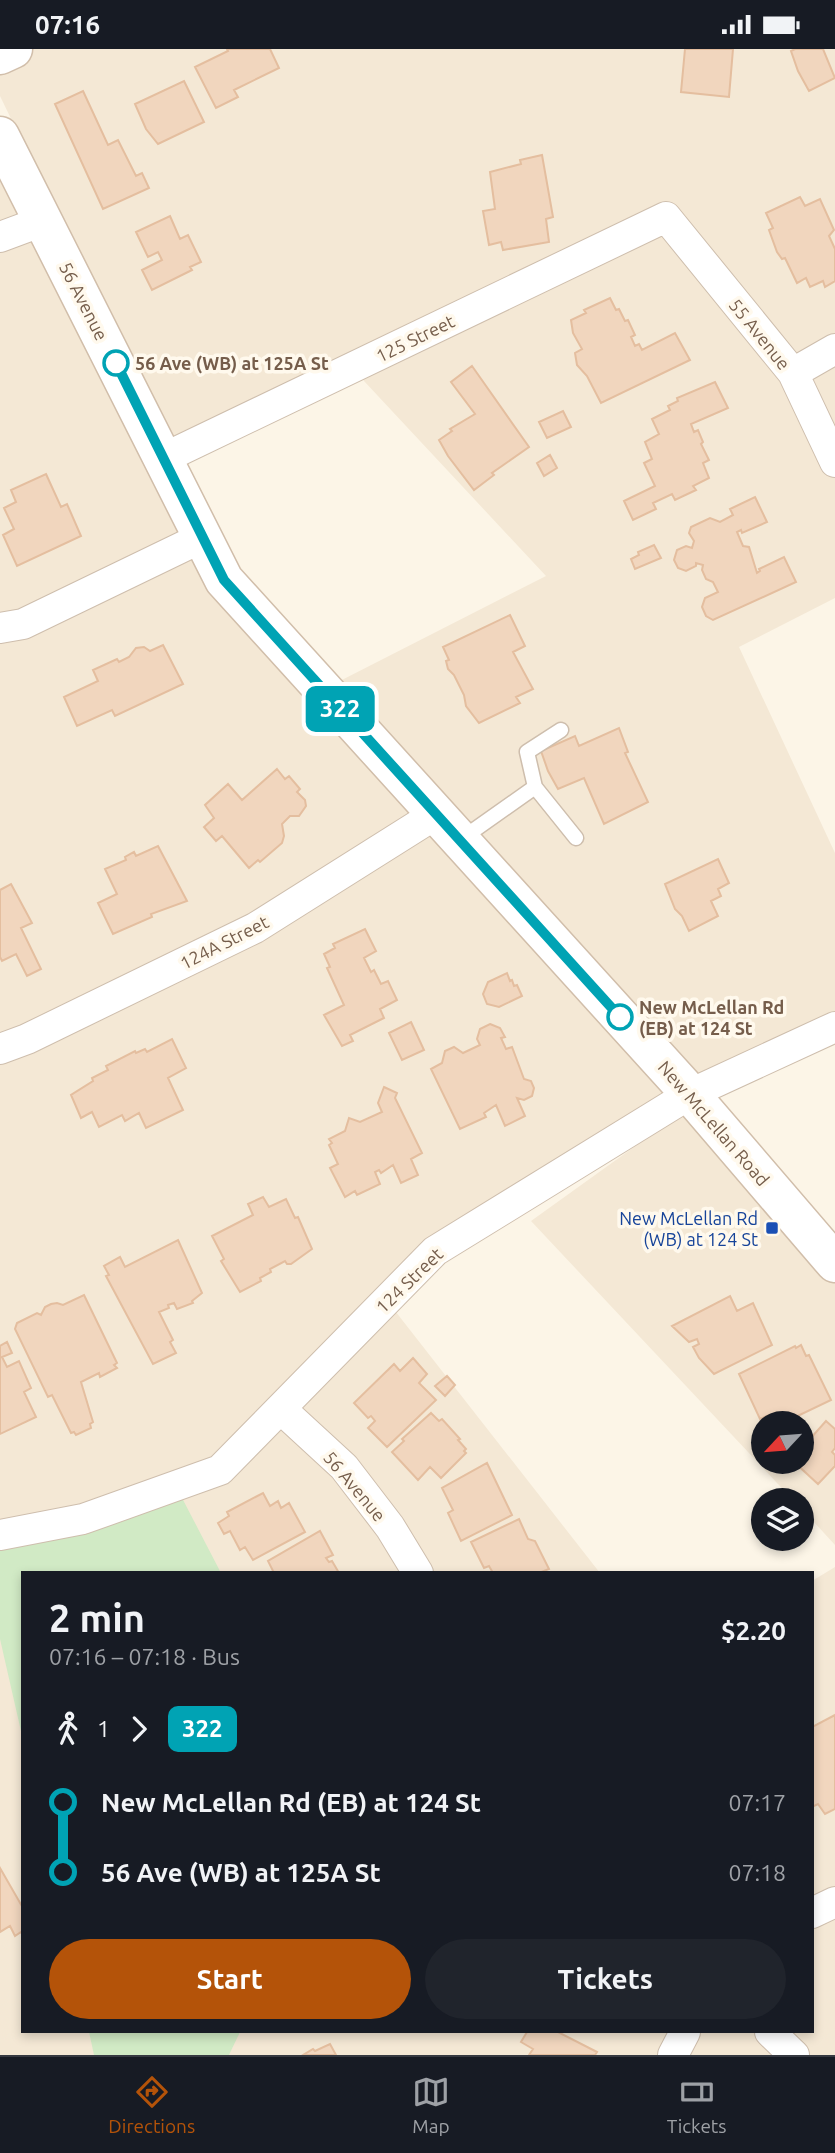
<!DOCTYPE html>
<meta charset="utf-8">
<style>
:root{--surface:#171b24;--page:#20242c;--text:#f1f3f6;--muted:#9ea1a6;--line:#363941;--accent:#b45309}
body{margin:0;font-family:Ubuntu,sans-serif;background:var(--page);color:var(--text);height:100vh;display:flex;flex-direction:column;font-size:26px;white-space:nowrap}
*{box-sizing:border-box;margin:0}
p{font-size:23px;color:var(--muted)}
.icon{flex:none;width:38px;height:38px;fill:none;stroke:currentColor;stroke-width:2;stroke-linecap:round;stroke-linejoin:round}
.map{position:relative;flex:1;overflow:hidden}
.sheet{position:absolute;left:21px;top:1522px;width:793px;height:462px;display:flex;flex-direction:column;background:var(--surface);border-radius:0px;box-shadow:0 4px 10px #0003}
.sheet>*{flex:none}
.badge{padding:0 14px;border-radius:10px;font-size:24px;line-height:46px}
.needle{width:46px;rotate:244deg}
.fabs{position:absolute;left:751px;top:1362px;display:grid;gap:14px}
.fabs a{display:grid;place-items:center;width:63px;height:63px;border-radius:50%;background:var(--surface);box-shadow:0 4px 10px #0003;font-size:35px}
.map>.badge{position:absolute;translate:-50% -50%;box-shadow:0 0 0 4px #fff}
.legs{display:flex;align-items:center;gap:10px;height:77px;padding:0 28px;font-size:23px}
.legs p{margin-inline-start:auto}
.summary{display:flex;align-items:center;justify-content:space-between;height:119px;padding:0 28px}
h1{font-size:38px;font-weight:600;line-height:52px}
.cta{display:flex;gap:14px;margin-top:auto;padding:14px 28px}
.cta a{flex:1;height:80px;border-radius:42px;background:var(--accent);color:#fff;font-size:28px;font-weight:600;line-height:80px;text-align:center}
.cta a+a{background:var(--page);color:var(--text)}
ul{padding:0 28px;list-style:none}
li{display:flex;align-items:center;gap:24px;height:70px;font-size:26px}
li i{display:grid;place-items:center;width:10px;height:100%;margin:0 9px;background:currentColor}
li i::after{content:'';width:18px;height:18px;margin:-9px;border:5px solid;border-radius:50%;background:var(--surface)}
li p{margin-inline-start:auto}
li:first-child i{background:linear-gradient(#0000 50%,currentColor 0)}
li:last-child i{background:linear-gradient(currentColor 50%,#0000 0)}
.status{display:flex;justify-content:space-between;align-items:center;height:49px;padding:0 35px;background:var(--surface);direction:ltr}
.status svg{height:19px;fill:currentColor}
.dock{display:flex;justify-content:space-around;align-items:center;height:98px;border-top:2px solid var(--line);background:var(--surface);font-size:19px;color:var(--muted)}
.dock a{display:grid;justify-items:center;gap:4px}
.dock .active{color:var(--accent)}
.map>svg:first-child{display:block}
</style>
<div class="status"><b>07:16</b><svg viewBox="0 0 49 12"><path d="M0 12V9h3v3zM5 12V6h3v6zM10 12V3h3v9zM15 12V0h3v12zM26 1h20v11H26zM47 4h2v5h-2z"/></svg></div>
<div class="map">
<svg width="835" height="2006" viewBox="0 0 835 2006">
<rect width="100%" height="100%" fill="#fcf5e7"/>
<path fill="#f4e8d5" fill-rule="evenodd" d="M26,0H835V549L739,598L835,804V962L697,1031L332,636L546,527L364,332L352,304L169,396L0,47V12Z
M0,102L161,433L417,762L254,869L0,989Z
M434,775L679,1043L430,1197L219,1415L81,1461L0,1478V1008Z
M687,1060L835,1230V1496L802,1460V1451H793L531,1172ZM763,1374H802V1412H763Z
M392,1258L600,1524H23V1983H681L668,2006H0V1498L226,1431Z
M835,1518V1857L812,1869V1532Z
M835,1864V2006H680L692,1983H812V1875Z"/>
<path fill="#d1eac5" d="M181,1447L221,1524H23V1691L0,1590V1497Z
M89,1983H240L229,2006H94Z"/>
<path fill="#f1d6be" stroke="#e4be9f" stroke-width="2" d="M227,0H270L279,19L234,41L238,48L216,59L195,18L228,2Z
M685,0H733L729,48L681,43Z
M795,0H823L835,29L809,42L798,22L791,2Z
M184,32L204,73L158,95L146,80L135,55Z
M83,42L108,96L118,91L136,127L142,124L149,139L103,160L55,55Z
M542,106L553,168L546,170L549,193L503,201L501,193L489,196L483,162L495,160L490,123L521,115L520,111Z
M800,148L805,157L820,150L834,181L829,187L835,200V232L825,238L823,232L810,238L806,229L797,234L785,209L782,210L777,203L769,181L773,179L766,164Z
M170,167L180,190L188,186L201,213L190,218L192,221L152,241L142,221L162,211L158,203L148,208L136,183Z
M610,249L616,261L619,260L625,272L628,271L635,286L631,288L635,297L639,295L642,301L675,284L690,311L601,354L587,327L577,316L575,304L582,300L573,284L571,271L586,264L584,261Z
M472,317L529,398L492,424L494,426L474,441L448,407L439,391L452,382L450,380L475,365L451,333Z
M715,333L728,359L691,375L694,383L698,381L703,393L701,395L709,411L703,414L709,429L693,437L696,441L675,451L672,445L653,454L656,460L633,471L624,452L655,437L644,414L652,410L645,393L659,385L652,370L670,361L668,357L678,352L677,349Z
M563,362L571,378L547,389L539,373Z
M550,406L557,419L544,427L537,414Z
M46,425L61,458L67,455L81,487L17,517L3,486L14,480L4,459L16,453L11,441Z
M755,448L767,473L742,484L741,481L737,483L743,497L749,498L757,524L760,522L759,520L784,508L796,533L713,571L706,567L702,558L705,549L718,543L713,533L706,530L702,521L703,516L696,514V517L686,522L678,519L674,511L677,501L686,497L692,499L694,492L689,484L691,478L710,469L720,473L733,466L730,460Z
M654,496L661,509L635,520L631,510L639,506L638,503Z
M510,566L525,597L513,603L533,640L516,648L520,654L479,674L466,657L464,646L454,626L448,620L446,612L449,611L443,598Z
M163,596L183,635L115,667L112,661L77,677L64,648L98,632L93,621L117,610L119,613L129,608L136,599L144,598L150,602Z
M619,679L628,703L625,704L648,753L604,775L584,729L558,740L548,722L541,702L575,687L579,697Z
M277,720L285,730L289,727L300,740L297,743L305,751L306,757L299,767H290L282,775L284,787L282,794L260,813L258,811L249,819L222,787L216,792L204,778L214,769L205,756L228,735L242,751Z
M158,797L187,852L151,865L152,868L113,885L98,854L117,845L105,820L126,811L125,808L134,803L136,807Z
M718,810L729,834L718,840L721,847L711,852L718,867L689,882L682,867L675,860L665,835Z
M11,835L32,874L21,879L41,920L27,927L16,905L2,912L0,908V841Z
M365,880L376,902L364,909L371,923L374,921L381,935L388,932L397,951L380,960L384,969L350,986L353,992L342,997L324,966L344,956L327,919L330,918L324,905L335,899L333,895Z
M507,924L510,932L512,931L514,937L517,936L522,947L499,958L487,955L483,945L488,933Z
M411,973L424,1001L402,1011L389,984Z
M490,975L500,979L505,988L501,989L506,1000L512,998L524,1030L531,1032L534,1039L532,1047L524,1051L517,1049L525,1067L505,1077L496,1056L484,1064L486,1068L460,1080L431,1020L442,1014L445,1002L454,998L463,1004L480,996L477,990L480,980Z
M172,990L186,1019L168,1029L183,1061L146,1079L139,1064L125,1072L122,1066L99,1078L92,1063L81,1069L71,1046L93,1032L92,1029L108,1021L106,1017L135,1002L136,1004L145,1000L147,1003Z
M384,1038L397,1044L395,1049L422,1104L411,1110L418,1126L401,1134L393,1116L381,1124L379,1121L375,1123L380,1135L357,1146L355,1142L345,1148L330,1119L338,1115L329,1096L332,1094L329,1090L345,1082L349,1069L360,1073L382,1063L378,1054Z
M263,1148L269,1158L286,1150L295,1169L298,1168L312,1200L291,1215H287L285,1212L270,1220L271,1223L260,1229L261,1232L240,1243L221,1212L224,1210L212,1187L253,1166L248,1155Z
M178,1191L202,1244L192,1252L193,1254L177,1260L174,1254L168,1256L169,1259L159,1263L173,1291L170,1293L176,1304L153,1315L106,1227L109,1226L104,1217L120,1208L125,1218Z
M84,1246L117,1314L114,1316L117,1319L100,1328L99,1324L81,1333L93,1373L90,1375L91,1379L76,1386L74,1383L71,1384L52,1346L48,1348L15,1280L17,1274L37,1264L41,1266L45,1258L51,1255L57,1254L63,1256Z
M730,1247L737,1262L753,1254L772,1296L714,1325L699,1309L693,1298L699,1295L697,1290L689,1293L672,1277Z
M7,1293L12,1304L2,1308L7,1318L19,1312L31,1339L24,1343L36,1368L0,1385V1297Z
M801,1296L806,1307L809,1306L831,1351L783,1374H772L769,1366L760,1370L739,1325L795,1297L796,1299Z
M413,1309L427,1325L419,1334L436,1351L387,1398L368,1379L375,1372L371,1367L368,1369L354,1354L394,1315L400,1322Z
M447,1327L455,1336L445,1347L435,1337Z
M431,1364L439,1372L442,1370L460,1390L458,1391L466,1400L464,1402L466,1404L441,1429L430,1418L418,1431L392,1403L404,1392L402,1390Z
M826,1372L835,1380V1399L832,1403L835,1406V1417L818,1435L794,1413L792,1415L789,1412H802V1382L810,1390Z
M487,1414L512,1466L461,1492L448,1464L453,1461L442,1439Z
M263,1444L270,1457L278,1452L281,1459L289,1454L305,1483L253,1511L245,1498L240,1501L230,1482L224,1485L218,1474L229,1467L227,1463Z
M519,1470L528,1490L535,1492L549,1520L539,1524H493L489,1517L484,1519L471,1493Z
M320,1482L333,1506L326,1509L329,1513L332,1512L339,1524H274L268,1512Z
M835,1666V1760L825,1765L818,1755L812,1758V1678Z
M0,1819L23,1859L22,1885L21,1883L15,1887L10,1877L0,1883Z
M527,1983H558L597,2003L595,2006H529L533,2000L521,1993Z
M330,1995L336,2006H303L313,2000L315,2002Z"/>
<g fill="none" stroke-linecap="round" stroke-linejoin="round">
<g stroke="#cebead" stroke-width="17">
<path id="lane" d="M535,738L527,703L561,681
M460,791L535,738L576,789"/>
</g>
<g stroke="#cebead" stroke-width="32">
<path id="street" d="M0,188L43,172
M793,324L835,300
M164,409L666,168L793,324L835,413
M0,579L23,575L203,488
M0,1000L27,990L255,879L436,765
M281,1360L344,1418L390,1478L418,1524
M0,1486L83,1470L220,1421L435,1202L690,1045L835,978
M812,1864L835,1853
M770,1983L794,2006
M673,2006L685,1983"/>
</g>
<g stroke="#d1beaa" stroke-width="41">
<path id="secondary" d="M0,6L13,0
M0,87L224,531L684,1038L835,1214"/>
</g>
<use href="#lane" stroke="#fff" stroke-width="14"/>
<use href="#street" stroke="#fff" stroke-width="30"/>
<use href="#secondary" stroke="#fff" stroke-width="38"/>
</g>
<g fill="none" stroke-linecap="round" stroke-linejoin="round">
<g stroke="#fff" stroke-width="16">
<path id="line-1" d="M116,314L224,531L620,968"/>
</g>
<use href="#line-1" stroke="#00a3b4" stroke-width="10"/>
</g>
<g fill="#fff" stroke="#00a3b4" stroke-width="3.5">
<circle cx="116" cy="314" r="12"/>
<circle cx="620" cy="968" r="12"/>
</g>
<rect fill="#1a4fb4" stroke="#fff9ed" stroke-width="2.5" x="765" y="1172" width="14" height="14" rx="3.5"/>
<g text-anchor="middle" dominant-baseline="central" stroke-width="7" stroke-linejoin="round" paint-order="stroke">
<g font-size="18" fill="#755d4b" stroke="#fff9ed">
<text transform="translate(84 252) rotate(63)">56 Avenue</text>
<text transform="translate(760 285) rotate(51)">55 Avenue</text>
<text transform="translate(415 289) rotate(-26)">125 Street</text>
<text transform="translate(224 893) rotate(-27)">124A Street</text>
<text transform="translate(714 1074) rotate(49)">New McLellan Road</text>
<text transform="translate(409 1231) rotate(-44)">124 Street</text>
<text transform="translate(355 1437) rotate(50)">56 Avenue</text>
</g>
<g font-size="18" font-weight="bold" fill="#755d4b" stroke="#fff9ed" text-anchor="start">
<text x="135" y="314">56 Ave (WB) at 125A St</text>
<text x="639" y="958">New McLellan Rd<tspan x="639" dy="21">(EB) at 124 St</tspan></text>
</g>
<g font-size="18" fill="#164399" stroke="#fff9ed" text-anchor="end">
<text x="758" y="1169">New McLellan Rd<tspan x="758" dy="21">(WB) at 124 St</tspan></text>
</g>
</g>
</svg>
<div class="fabs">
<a><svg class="needle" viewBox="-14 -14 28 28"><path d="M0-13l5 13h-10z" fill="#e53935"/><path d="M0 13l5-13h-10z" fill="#9ea1a6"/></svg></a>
<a><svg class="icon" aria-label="layers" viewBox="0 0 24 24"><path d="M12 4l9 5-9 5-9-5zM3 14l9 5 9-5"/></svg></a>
</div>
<b class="badge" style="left:340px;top:660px;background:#00a3b4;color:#fff">322</b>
<section class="sheet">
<div class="summary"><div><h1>2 min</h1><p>07:16 – 07:18 · Bus</p></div><b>$2.20</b></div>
<div class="legs"><svg class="icon" aria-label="walk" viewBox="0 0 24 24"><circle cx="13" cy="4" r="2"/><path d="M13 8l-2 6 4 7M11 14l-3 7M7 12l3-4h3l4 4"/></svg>1<svg class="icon" aria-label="forward" viewBox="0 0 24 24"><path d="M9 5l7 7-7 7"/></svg><b class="badge" style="background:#00a3b4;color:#fff">322</b></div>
<ul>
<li><i style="color:#00a3b4"></i><b>New McLellan Rd (EB) at 124 St</b><p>07:17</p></li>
<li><i style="color:#00a3b4"></i><b>56 Ave (WB) at 125A St</b><p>07:18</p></li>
</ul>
<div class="cta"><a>Start</a><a>Tickets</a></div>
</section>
</div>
<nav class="dock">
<a class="active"><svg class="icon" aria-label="directions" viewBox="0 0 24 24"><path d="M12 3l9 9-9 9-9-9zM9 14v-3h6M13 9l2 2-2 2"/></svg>Directions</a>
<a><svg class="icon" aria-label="map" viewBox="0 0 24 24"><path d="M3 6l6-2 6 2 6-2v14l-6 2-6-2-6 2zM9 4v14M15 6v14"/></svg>Map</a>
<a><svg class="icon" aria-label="tickets" viewBox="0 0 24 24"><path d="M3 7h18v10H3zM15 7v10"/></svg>Tickets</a>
</nav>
